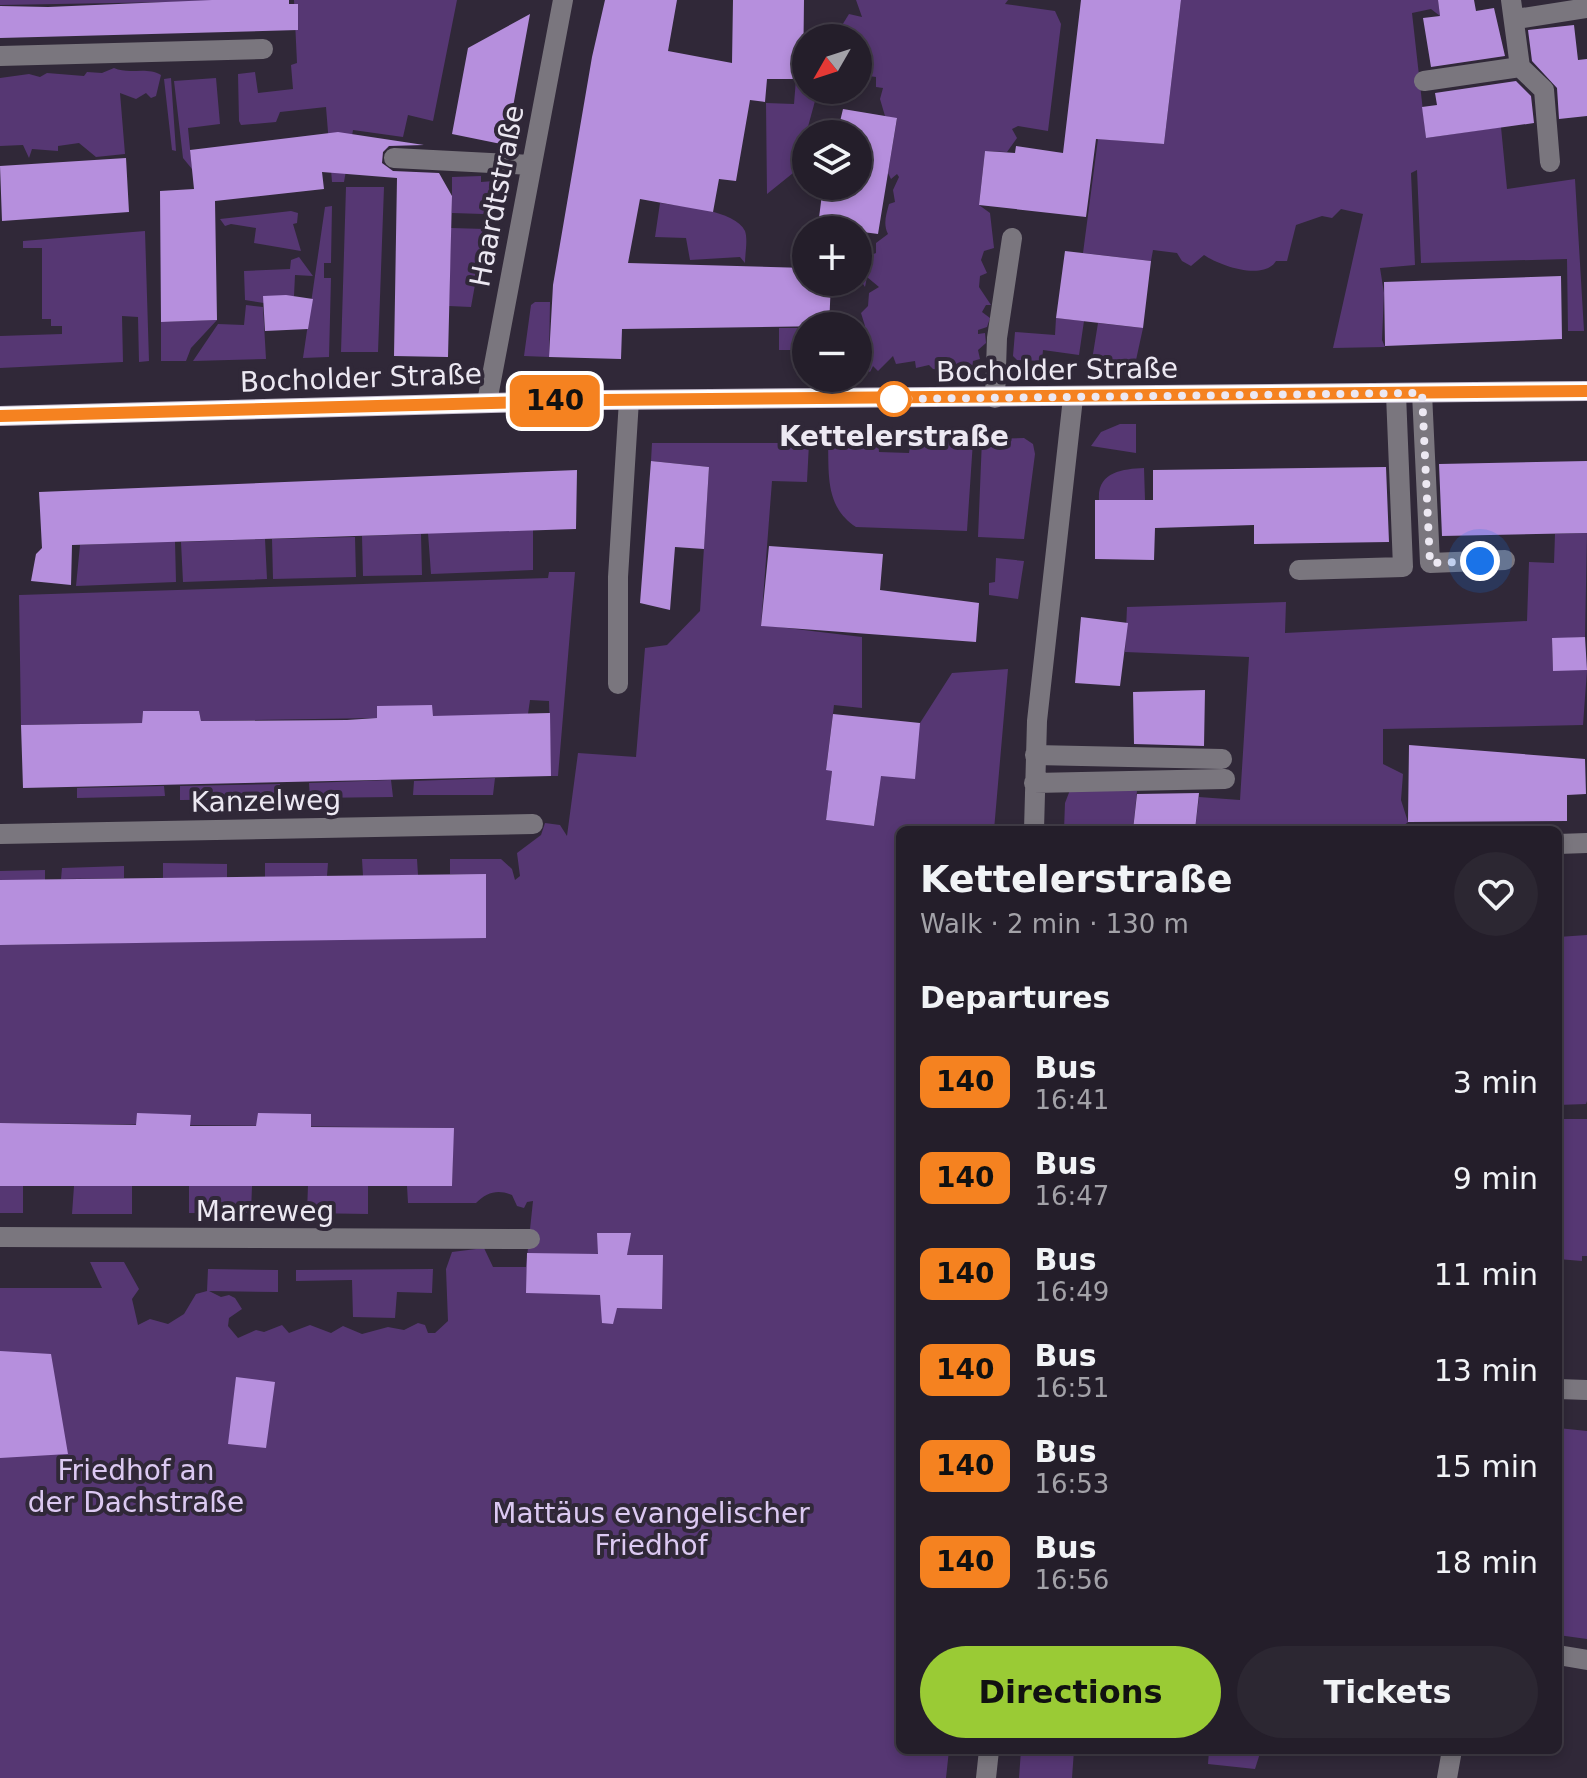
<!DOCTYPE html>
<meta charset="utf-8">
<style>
:root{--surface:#241e2a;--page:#2c2732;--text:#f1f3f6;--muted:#a3a2a8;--line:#413c47;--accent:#9acb35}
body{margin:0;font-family:"DejaVu Sans",sans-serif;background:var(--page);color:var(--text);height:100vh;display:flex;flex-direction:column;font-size:30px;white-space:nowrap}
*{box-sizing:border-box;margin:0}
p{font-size:26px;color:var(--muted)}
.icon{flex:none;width:44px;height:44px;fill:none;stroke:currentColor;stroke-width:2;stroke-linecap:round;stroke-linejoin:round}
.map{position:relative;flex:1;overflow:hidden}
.drawer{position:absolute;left:896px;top:826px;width:666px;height:928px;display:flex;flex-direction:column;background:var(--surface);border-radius:12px;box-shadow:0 4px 12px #0003,0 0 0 2px var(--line)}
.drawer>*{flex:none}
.badge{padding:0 16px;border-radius:12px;font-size:28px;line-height:52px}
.needle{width:52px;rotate:231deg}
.fabs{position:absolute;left:792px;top:24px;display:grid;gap:16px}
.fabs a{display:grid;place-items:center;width:80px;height:80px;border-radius:50%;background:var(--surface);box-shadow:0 4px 12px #0003,0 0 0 2px var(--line);font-size:40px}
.you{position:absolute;width:40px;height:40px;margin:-20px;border:6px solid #fff;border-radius:50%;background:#1a73e8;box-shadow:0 0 0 12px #1a73e833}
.map>.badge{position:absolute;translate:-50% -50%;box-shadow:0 0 0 4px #fff}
h2{padding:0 24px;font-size:30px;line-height:72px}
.round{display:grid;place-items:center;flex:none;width:84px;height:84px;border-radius:42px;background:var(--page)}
.overview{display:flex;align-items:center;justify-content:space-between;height:136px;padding:0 24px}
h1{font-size:38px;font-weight:800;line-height:60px}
.primary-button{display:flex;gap:16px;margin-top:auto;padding:16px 24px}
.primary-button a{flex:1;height:92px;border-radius:48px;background:var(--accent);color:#111;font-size:32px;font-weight:800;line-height:92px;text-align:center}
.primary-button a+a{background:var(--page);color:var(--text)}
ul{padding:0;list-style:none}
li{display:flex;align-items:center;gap:24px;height:96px;padding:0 24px}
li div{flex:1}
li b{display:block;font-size:30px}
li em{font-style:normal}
li .badge{min-width:88px;font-weight:700;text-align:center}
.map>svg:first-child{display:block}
</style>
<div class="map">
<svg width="1587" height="1778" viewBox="0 0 1587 1778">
<rect width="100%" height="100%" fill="#302838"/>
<path fill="#563773" d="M0,0H286L0,5Z
M294,0H457L433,121L408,115L403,137L353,130L344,182H332L326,107L280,112L276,122L241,125L239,121L238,74L255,72L258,93L293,89L291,65L297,63Z
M856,0H1008L1005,4L1055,11L1061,24L1048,131L1018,126L1012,129L1017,138L1007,152L985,151L979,205L990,213L994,248L984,251L981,260L987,273L980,276L979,287L991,305H986L982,312L990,318L987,327L978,330V334L985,333L986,343L978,350L980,359L973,361L972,369L961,367L953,376L943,366L942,370L933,369L929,365L916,368L915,361L896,364L893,356L878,371L873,366L870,372L859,365L858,333L865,326L861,313L868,306L869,293L879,287L867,277L865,287L858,276L864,258L876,253V243L888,234C883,224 886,215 889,204L895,202L893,190L899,177L897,174L891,179L888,173L897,119L885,116L880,99L883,88L876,87V77L869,76L858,87V38L836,35L849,14L862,17Z
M1181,0H1438L1440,16L1431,9L1412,13L1426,138L1501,127L1507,189L1575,179L1584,331H1568L1567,259L1421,263L1417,170L1411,173L1415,265L1380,268L1384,293L1382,340L1385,347L1333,348L1363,214L1341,209L1332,218L1322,216L1296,225L1287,261H1276C1264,281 1220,266 1204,255L1191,266L1182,261L1177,253L1153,250L1151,261L1083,253L1098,139L1164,144Z
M114,68C129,75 146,66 161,75L156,96L151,98L146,93L136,99L120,93L125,154L96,157L79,143L58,146V151L32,149L29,158L23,145L0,146V78L29,74L40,77L47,73L84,76L87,72L102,73Z
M171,78L176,151L172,150L164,79Z
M216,78L220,124L188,128L192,169L183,158L174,81Z
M796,79L806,80V90H818L806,134L803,165L767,194L766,103L794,104Z
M481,176V182L494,181L490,210L483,214L452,213V177Z
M346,187H384L378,352H341Z
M660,203C680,206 736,210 745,231C748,240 745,254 745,263L740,257L690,260L686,238L655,237Z
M332,206L331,263H324V278H331L329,357L303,358L325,207Z
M291,211L298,213L297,223L293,224L301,251L254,243L256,228L231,224L225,226L220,219Z
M451,228L485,229L471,307L449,306Z
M145,231L149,361L139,362L138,317L122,316L123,362L0,368V336L62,334V326H51V319H42V248H23V241Z
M299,257L313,276L295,275L294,296L264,303L245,300L244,271L290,269L291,260Z
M535,302H550L549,357L524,356L531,305Z
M246,305L263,307L266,359L193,361L218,324L244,325Z
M1056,318L1084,321L1079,355L1043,350L1042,361L1017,360L1013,356L1015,332L1055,335Z
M217,320L191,348L186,361H161V322Z
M1098,323L1143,328L1136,360H1092Z
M779,328H806V350H779Z
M1120,424H1136V453L1091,446L1101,432Z
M1024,438L1033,444L1035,454L1024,539L978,537L982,439Z
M878,440L879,452L909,453L911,440L973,441L967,531L856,527C825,507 829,474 828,441Z
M652,443H809L807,482L772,481L761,625L862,637V708L834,705L826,769L832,771L826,820L874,826L878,798L871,775L920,723L952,673L1008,669L994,830H900V1750H949L946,1778H0V1288H102L90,1262H124L139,1289L132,1299L138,1325L150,1319L168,1324L184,1314L196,1294L207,1291L208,1269L278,1270V1292L209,1291L221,1297L229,1295L235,1298L242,1309L229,1318L228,1326L238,1338L256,1330L264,1332L282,1325L289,1333L310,1325L331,1333L343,1326L362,1334L388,1327L404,1330L418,1323L425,1325L428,1333H435L448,1321L446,1269L452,1252L484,1248L493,1267H526L533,1201L527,1202L524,1208L517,1206L512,1195C498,1189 487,1192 476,1203H408L407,1186H452L453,1128L0,1123V922L1,945L486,937V875L450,874V859H501L512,869L515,880L520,876L517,853L541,835L545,823L560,825L567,836L578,753L636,757L645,648L667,645L700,611L709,467L651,461Z
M1144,468L1145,500H1099C1097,472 1122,469 1144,468Z
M533,530V570L431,574L428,533Z
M1587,533L1585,637L1552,639L1553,670H1587L1583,725L1383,729V764L1403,774L1401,800L1408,822L1399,830H1195L1199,797L1240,800L1249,657L1125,652L1127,607L1286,602L1285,633L1527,621L1529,562L1554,563L1555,534Z
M421,534L422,575L363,576L362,536Z
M355,537L356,577L273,579L272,539Z
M265,539L267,579L183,582L181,542Z
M175,541L176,582L76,586L80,545Z
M996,558L1024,561L1018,599L989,595V583L995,582Z
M549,572H575L558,776H551L549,701L530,700L528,714L433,717L431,705L377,718L201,721L199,711H143L142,723L21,725L19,595L548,578Z
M495,778L493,795H413L414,781Z
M391,780L393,797L310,798L309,783Z
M280,784V799L180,800V786Z
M164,786L165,796L77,798V788Z
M1070,790L1137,791L1133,830H1064L1065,803Z
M362,859H417L418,875L363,876Z
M163,863L227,864V878H163Z
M265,863H328L327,876L265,877Z
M124,866V878L61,879L62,868Z
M45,870V880H0V871Z
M1587,935V1101L1586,1104L1558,1105V937Z
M1558,1119H1587V1256H1582V1261L1558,1259Z
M189,1185L252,1186L251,1213H189Z
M308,1185L368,1186V1214L307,1213Z
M0,1186H23V1213H0Z
M74,1186H132V1214H72Z
M433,1269L432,1293L397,1292L395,1318L353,1317L352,1280L296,1281V1270Z
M1558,1428L1587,1431V1639L1558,1635Z
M1021,1750H1074L1072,1778H1019Z
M1209,1750H1261L1255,1769L1208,1764Z"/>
<path fill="#b68fdd" d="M212,0H289V4H298V30L0,38V6L48,7Z
M605,0H677L668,51L732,63L733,0H804L803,79H767L765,102L750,100L736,181L719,179L713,212L640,199L628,263L806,268V282H831L829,326L622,329L621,359L549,357L553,285L592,57Z
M1081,0H1181L1164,144L1096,139L1086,217L979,205L985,151L1015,153L1016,146L1063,153Z
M1438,0H1474L1476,11L1494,8L1505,56L1431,67L1423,18L1440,16Z
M530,14L506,145L452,134L468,48Z
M1574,25L1578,60L1587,59V116L1559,119L1557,88L1532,61L1528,30Z
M1516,81L1531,96L1534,123L1426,138L1422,107L1437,105L1435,93Z
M843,109L897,118L878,234L818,226L823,186H858V134H837Z
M338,132L424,145L389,146L383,152L382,163L393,171L439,173L452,196L448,357L394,356L397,178L322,172L324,189L215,201L217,320L161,322L160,191L194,189L190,150Z
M126,158L129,212L2,221L0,166Z
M1065,251L1151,261L1143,328L1056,318Z
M1561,276L1562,339L1385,346L1384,282Z
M286,295L313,299L308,329L265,331L263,296Z
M651,461L709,467L704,549L675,547L670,610L640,603Z
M1587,461V533L1442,536L1439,464Z
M1386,467L1389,542L1254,544V525L1155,528L1154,560L1095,559V500H1153V470Z
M577,470L576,529L72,545L71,585L31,581L36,554L42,548L39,492Z
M769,546L883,554L880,590L979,603L976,642L761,626Z
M1081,617L1128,623L1120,686L1075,683Z
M1585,637L1587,670L1553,671L1552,638Z
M1205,690L1204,746L1134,744L1133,692Z
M432,705L433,716L550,713L551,776L23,788L21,725L142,723L143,711H199L201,721L347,720L377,718V706Z
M833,714L920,723L915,779L881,776L874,826L826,820L832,771L826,770Z
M1409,745L1585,759L1586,794L1567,795V821L1408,822Z
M1199,793L1195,830H1133L1137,794Z
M486,874V938L0,945V880Z
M137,1113L191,1115L190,1126H256L258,1113L311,1114V1127L454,1128L452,1186H0V1123L136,1125Z
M597,1233H631L627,1255H663L662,1309L617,1308L613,1324L602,1323L600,1295L526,1293L527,1253L598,1254Z
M0,1351L51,1354L68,1454L0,1458Z
M236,1377L275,1382L266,1448L228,1444Z"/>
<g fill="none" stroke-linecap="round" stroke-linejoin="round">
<path stroke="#7a767e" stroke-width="20" d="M1516,19L1587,8
M0,56L263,49
M1520,67L1544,90L1550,162
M1424,81L1520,67L1511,0
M394,158L531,165
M1422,393L1430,563L1505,560
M995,398L997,338L1012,238
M487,402L563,0
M1299,570L1403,567L1396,394
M618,684V577L629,400
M1035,755L1222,759
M1034,783L1225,779
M1034,830L1037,721L1073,398
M0,834L533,824
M1558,844L1587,843
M0,1237L530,1239
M1558,1389L1587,1390
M1558,1655L1587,1660
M986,1778L989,1750
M1447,1778L1452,1750"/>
<path stroke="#c8c0d1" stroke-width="20" d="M0,416L603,400L1587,391"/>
</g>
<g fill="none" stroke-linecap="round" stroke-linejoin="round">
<g stroke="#fff" stroke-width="18">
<path id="line" d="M0,416L603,400L1587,391"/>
</g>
<use href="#line" stroke="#f58220" stroke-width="12"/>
<path stroke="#ece8f2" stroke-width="8" stroke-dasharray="0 14.4" d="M894,399L1422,393L1430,563L1480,561"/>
</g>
<circle fill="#fff" stroke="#f58220" stroke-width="4" cx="894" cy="399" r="16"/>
<g text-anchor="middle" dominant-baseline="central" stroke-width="8" stroke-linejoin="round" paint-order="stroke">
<g font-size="28" fill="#ece8f2" stroke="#302838">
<text transform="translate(497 196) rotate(-79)">Haardtstraße</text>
<text transform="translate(1057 370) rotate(-1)">Bocholder Straße</text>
<text transform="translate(361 378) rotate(-2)">Bocholder Straße</text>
<text transform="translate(266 801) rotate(-1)">Kanzelweg</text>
<text x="265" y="1211">Marreweg</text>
</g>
<g font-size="28" font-weight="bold" fill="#ece8f2" stroke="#302838">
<text x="894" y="436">Kettelerstraße</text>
</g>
<g font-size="28" fill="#dcc9f2" stroke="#302838">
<text x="136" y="1470">Friedhof an<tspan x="136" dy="32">der Dachstraße</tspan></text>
<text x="651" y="1513">Mattäus evangelischer<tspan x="651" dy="32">Friedhof</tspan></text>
</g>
</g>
</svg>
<div class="fabs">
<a><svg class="needle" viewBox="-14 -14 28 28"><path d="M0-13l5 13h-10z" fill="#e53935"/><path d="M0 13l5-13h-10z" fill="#a3a2a8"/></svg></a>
<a><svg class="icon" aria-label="layers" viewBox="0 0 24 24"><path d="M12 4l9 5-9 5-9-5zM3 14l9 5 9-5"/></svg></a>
<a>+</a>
<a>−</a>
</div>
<div class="you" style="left:1480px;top:561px"></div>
<b class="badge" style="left:555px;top:401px;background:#f58220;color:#111">140</b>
<section class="drawer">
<div class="overview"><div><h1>Kettelerstraße</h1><p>Walk · 2 min · 130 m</p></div><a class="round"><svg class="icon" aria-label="heart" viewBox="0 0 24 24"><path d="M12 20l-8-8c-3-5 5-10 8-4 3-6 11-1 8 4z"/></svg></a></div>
<h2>Departures</h2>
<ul>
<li><span class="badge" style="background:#f58220;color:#111">140</span><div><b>Bus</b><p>16:41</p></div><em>3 min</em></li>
<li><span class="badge" style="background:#f58220;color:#111">140</span><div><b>Bus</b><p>16:47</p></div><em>9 min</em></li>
<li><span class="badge" style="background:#f58220;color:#111">140</span><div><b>Bus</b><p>16:49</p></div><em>11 min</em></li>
<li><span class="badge" style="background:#f58220;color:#111">140</span><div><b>Bus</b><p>16:51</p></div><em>13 min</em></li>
<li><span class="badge" style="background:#f58220;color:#111">140</span><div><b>Bus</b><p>16:53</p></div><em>15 min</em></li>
<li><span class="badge" style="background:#f58220;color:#111">140</span><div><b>Bus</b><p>16:56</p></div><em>18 min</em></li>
</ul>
<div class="primary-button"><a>Directions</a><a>Tickets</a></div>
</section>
</div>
